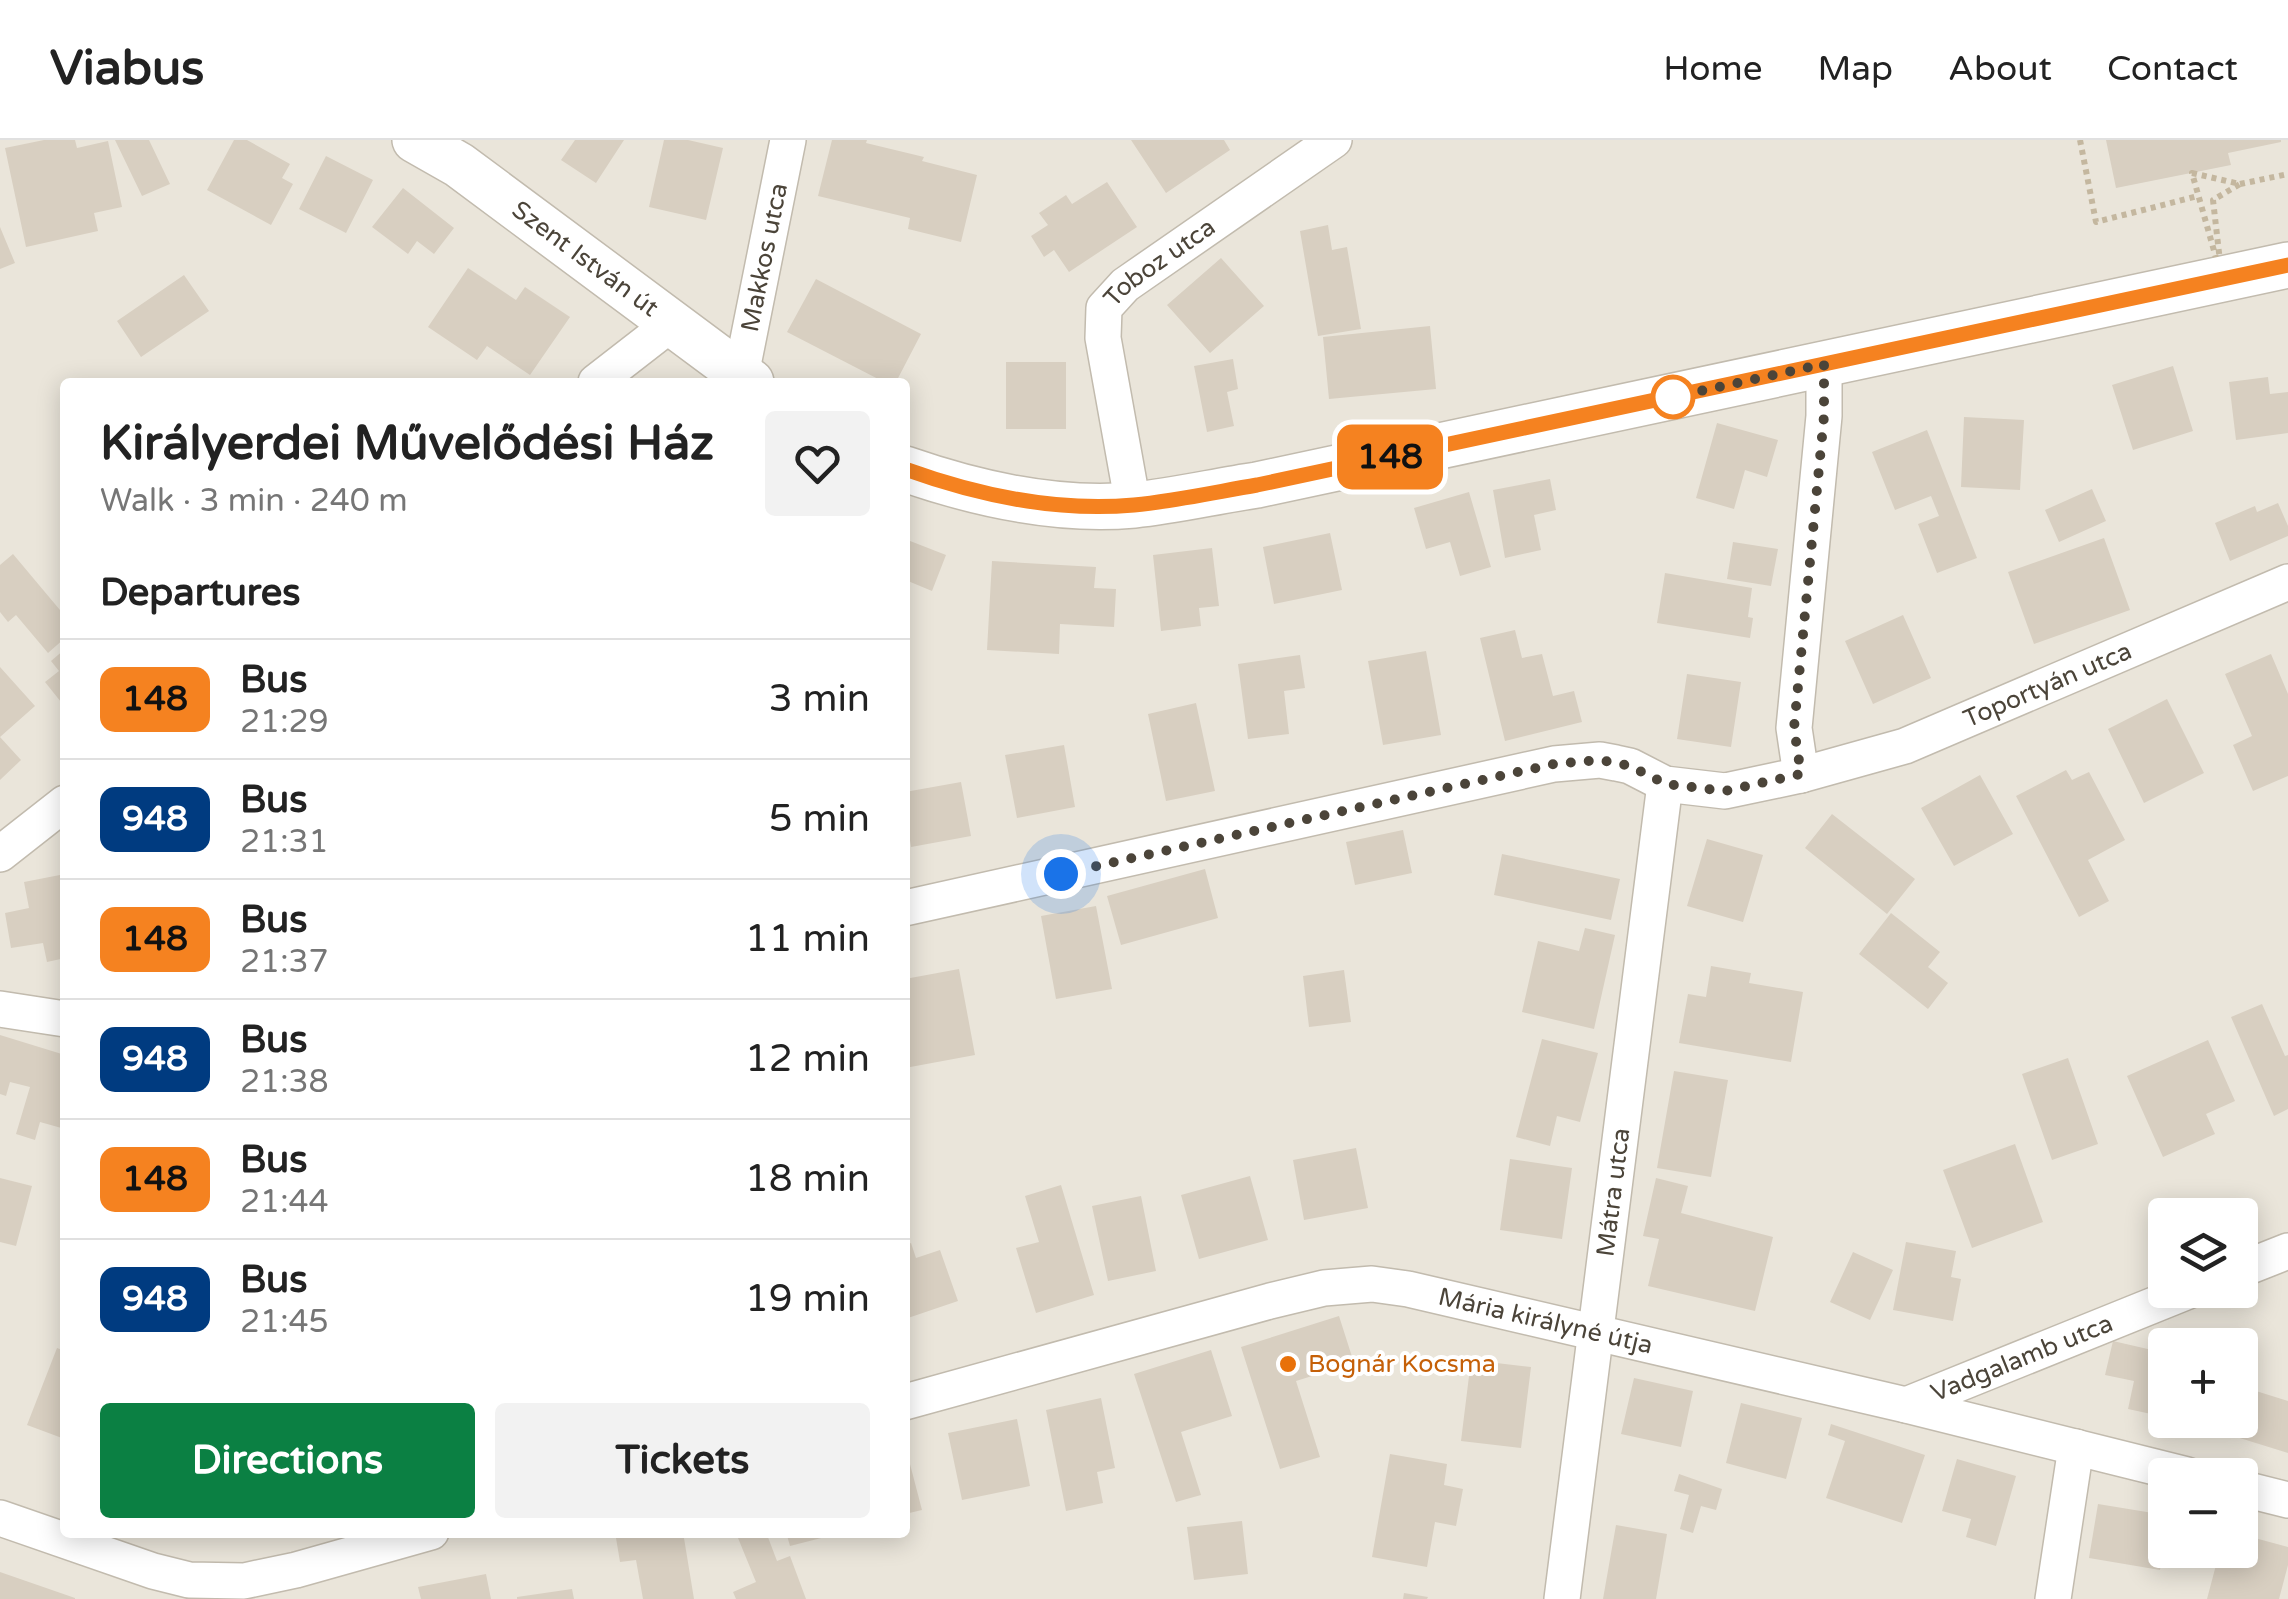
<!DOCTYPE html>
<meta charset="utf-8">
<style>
:root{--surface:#fff;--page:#f2f2f2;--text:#222;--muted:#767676;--line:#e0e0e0;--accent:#0b8043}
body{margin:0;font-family:"Varela Round",sans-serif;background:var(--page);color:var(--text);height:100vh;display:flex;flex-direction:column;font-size:38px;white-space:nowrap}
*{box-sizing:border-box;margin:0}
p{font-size:32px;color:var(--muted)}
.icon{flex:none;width:55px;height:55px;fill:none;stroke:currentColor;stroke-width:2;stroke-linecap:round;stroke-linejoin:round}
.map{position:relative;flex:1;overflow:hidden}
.side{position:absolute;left:60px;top:238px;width:850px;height:1160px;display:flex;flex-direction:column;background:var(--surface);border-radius:10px;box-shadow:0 5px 25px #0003}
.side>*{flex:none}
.badge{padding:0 20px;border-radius:15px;font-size:35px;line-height:65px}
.controls{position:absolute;left:2148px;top:1058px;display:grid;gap:20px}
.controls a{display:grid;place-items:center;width:110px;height:110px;border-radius:10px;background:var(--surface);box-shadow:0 5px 25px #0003;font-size:50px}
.you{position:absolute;width:50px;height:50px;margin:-25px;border:8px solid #fff;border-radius:50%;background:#1a73e8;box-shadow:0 0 0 15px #1a73e833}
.map>.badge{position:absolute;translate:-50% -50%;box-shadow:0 0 0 5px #fff}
h2{padding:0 40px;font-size:38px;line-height:90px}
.round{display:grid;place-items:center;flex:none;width:105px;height:105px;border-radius:10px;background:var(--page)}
.summary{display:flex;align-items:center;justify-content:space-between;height:170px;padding:0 40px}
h1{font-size:48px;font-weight:700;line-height:75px}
.button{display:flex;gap:20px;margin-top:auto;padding:20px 40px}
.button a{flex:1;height:115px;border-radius:10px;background:var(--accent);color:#fff;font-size:40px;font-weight:700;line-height:115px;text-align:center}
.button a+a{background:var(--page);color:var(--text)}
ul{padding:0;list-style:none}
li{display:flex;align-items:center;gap:30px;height:120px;padding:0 40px;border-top:2px solid var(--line)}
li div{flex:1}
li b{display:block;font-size:38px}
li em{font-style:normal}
li .badge{min-width:110px;font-weight:700;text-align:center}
header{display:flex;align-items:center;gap:60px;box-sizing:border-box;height:140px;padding:0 50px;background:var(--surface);border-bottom:2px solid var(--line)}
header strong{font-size:48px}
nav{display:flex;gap:55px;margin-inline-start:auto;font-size:35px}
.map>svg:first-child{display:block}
</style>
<header>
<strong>Viabus</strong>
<nav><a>Home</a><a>Map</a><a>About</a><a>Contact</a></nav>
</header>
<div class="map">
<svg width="2288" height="1459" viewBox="0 0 2288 1459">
<rect width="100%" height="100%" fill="#f6f3ec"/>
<path fill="#eae5da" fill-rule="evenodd" d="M0,0H2288V1459H0ZM65,242H905V1392H65ZM2165,1075H2240V1150H2165ZM2165,1205H2240V1280H2165ZM2165,1335H2240V1410H2165Z"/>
<path fill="#d8cfc1" d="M44,0H75L77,8L108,1L122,67L94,73L98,91L26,107L5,8Z
M115,0H149L170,44L142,56Z
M234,0H247L290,24L282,38L293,44L271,85L207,50Z
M575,0H624L596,43L561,20Z
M664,0H688L723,8L706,80L649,67Z
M832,0H867L866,3L924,17L922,21L977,35L961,102L908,89L910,78L818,56Z
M1131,0H1224L1230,10L1166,53Z
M2106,0H2281V2L2228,13L2231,25L2116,48Z
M326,16L373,40L346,93L299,69Z
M1107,42L1137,87L1069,132L1054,110L1044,117L1031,96L1048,85L1039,73L1066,55L1072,64Z
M403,48L454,88L434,114L417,101L408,114L372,87Z
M1328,85L1332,110L1347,107L1361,189L1318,196L1300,91Z
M0,87L15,123L0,129Z
M1221,118L1264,166L1210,213L1167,165Z
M468,128L516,160L525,147L570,177L530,235L487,206L477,220L428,187Z
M184,135L209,171L141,217L117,181Z
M816,139L921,194L896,242H884L787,192Z
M1430,186L1436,249L1329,259L1323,197Z
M1233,219L1238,249L1227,252L1234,286L1207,292L1194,226Z
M1006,222H1066V289H1006Z
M2173,226L2193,291L2133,310L2112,245Z
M2268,237L2270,254L2288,252V293L2236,300L2229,242Z
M1964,277L2024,280L2020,350L1961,347Z
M1717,283L1778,300L1767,337L1745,330L1734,369L1696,358Z
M1927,290L1977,418L1937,433L1918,384L1939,376L1931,356L1895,370L1872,312Z
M1550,339L1556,370L1534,375L1541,410L1505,418L1493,350Z
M2092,349L2106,381L2059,402L2045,370Z
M1469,352L1491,427L1460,436L1450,402L1426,409L1414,368Z
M2278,363L2288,386V396L2230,421L2215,383L2255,366L2257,372Z
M1330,393L1342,450L1274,464L1263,407Z
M2104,398L2130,470L2034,504L2008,432Z
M905,399L946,415L932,451L908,441L905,449Z
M1733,402L1778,409L1771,446L1727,439Z
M1212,408L1219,466L1199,468L1201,486L1161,491L1153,415Z
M13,414L65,476V498L48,513L16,475L8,482L0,472V425Z
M992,421L1096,427L1094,448L1116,449L1114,487L1060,484L1059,514L987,510Z
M1665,433L1752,448L1748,477L1753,478L1750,498L1657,483Z
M1903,475L1931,538L1873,564L1845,501Z
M1515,490L1522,518L1542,514L1553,556L1574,551L1582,582L1505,601L1480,498Z
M65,509V567L45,542L59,531L51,521Z
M1426,511L1441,595L1383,605L1368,521Z
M2271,514L2288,554V636L2253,651L2233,605L2252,596L2225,534Z
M1300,515L1305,548L1284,551L1289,594L1248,599L1238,524Z
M0,527L35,566L0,597L21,620L0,640Z
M1687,534L1741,542L1731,607L1677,599Z
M2167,559L2204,633L2144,663L2108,589Z
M1196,563L1215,651L1166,661L1148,574Z
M1064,605L1075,667L1017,678L1005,615Z
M2066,630L2072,640L2089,632L2125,700L2088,720L2109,761L2079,777L2016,656Z
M1980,635L2013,694L1954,726L1921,668Z
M961,642L971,696L911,707L905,668V652Z
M1832,674L1915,739L1887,774L1805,708Z
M1403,690L1412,733L1355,745L1346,702Z
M1707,699L1763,715L1743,782L1687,766Z
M1502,714L1620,739L1611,780L1494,755Z
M1205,729L1218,778L1121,805L1107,756Z
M65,734V818L47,822L43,803L11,808L5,773L29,768L24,742Z
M1096,766L1112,849L1056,859L1041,776Z
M1891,773L1940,812L1928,827L1948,843L1928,869L1859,814Z
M1585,788L1615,795L1594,889L1522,872L1538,801L1579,811Z
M1711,826L1751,833L1749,843L1803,852L1791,922L1679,903L1688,854L1706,857Z
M959,829L975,915L905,928V839Z
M1344,830L1351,882L1309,887L1303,836Z
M2262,864L2285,916L2288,915V969L2274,976L2231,877Z
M0,895L65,915V989L40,982L35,1000L16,994L30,947L10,942L6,956L0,954Z
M1542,899L1598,913L1580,982L1557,976L1550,1006L1516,997Z
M2208,900L2235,961L2206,974L2215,994L2163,1017L2127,936Z
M2068,918L2098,1004L2052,1020L2022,934Z
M1674,931L1728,940L1711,1037L1657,1028Z
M2015,1004L2043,1082L1972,1108L1943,1030Z
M1356,1008L1368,1068L1304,1080L1293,1020Z
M1510,1019L1572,1028L1562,1099L1500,1090Z
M1250,1036L1268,1100L1199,1119L1181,1055Z
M0,1038L32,1046L16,1106L0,1102Z
M1656,1038L1688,1046L1681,1073L1773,1097L1755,1171L1648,1146L1659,1099L1643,1096Z
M1061,1045L1094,1155L1036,1173L1016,1108L1039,1102L1025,1056Z
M1141,1056L1156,1131L1108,1141L1092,1066Z
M1906,1102L1956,1111L1951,1137L1961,1139L1953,1181L1893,1170Z
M911,1103L916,1118L940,1110L958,1161L905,1179V1105Z
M1853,1112L1893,1130L1870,1180L1830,1162Z
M1339,1176L1354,1223L1296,1241L1320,1317L1280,1329L1241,1207Z
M2113,1201L2165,1213V1277L2128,1269L2134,1241L2105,1235Z
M57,1208L65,1211V1290L62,1298L27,1285Z
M1211,1210L1232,1276L1181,1292L1201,1355L1176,1362L1134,1234Z
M1471,1220L1531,1227L1521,1308L1461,1301Z
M1634,1238L1693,1251L1681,1307L1621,1294Z
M2240,1246L2288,1261V1313L2214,1290L2218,1280H2240Z
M1101,1258L1115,1328L1097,1332L1103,1363L1066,1371L1046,1270Z
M1741,1263L1802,1278L1786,1339L1726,1323Z
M1017,1279L1030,1346L962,1360L948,1293Z
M1831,1284L1925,1315L1902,1383L1826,1358L1845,1301L1828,1295Z
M905,1305L922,1370L905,1374Z
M1390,1314L1447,1324L1444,1345L1463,1349L1456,1386L1435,1382L1427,1427L1372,1417Z
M1957,1319L2016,1336L1996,1406L1966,1397L1971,1379L1942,1371Z
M1679,1334L1722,1349L1716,1370L1701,1366L1693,1393L1680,1389L1689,1355L1674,1351Z
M2098,1364L2165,1375V1400L2160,1430L2089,1418Z
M1242,1381L1248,1434L1194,1440L1187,1387Z
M1616,1385L1667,1394L1656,1459H1603Z
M615,1392H683L694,1459H643L636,1420L620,1422Z
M751,1392H766L777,1421L790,1416L806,1459H736L733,1452L756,1442L738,1398Z
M786,1392H828L829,1396L790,1406Z
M2240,1394L2288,1407V1425L2279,1459H2207L2220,1410H2240Z
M0,1432L75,1458V1459H0Z
M486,1434L491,1459H421L418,1447Z
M572,1449L574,1459H517V1457Z
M1404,1453L1428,1457L1427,1459H1403Z"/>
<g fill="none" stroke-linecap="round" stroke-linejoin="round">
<g stroke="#c2bbae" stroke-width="38">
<g id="minor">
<path id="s1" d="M741,235L788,0"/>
<path d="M596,242L672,183"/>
<path id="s2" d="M1133,365L1103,198L1104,168L1125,145L1334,0"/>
<path d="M1801,635L1794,588L1824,276V225"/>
<path d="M0,714L65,663"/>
<path id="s3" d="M905,768L1554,624L1600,620L1616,623L1630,626L1665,644L1725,651L1801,635L1905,606L2288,442"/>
<path d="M0,869L65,879"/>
<path d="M2240,1130L2288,1111"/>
<path id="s4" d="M905,1262L1270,1161L1324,1148L1372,1144L1408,1149L1906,1265L2187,1335"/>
<path id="s5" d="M1906,1265L2191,1150"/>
<path d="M2240,1348L2288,1360"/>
<path d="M0,1378L153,1431L189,1440L244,1441L296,1430L431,1392"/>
<path id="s6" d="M1562,1459L1665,644"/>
<path d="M2053,1459L2076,1307"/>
</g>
</g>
<g stroke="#c2bbae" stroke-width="48">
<g id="tertiary">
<path id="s7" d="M415,0L459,25L751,242"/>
<path d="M905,329C977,354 1057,372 1134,365C1175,361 1216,351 1257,345L2288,125"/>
</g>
</g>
<path stroke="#c4b79f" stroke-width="6" stroke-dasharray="5 5" stroke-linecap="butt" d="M2080,0L2096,82L2198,56
M2192,33L2240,44L2213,60L2222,139Z
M2240,44L2288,34"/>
<use href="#minor" stroke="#fff" stroke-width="35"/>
<use href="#tertiary" stroke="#fff" stroke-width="45"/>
</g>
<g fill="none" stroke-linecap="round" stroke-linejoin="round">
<g stroke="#fff" stroke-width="22">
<path id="line" d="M905,329C977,355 1057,372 1134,365C1175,361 1216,352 1257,345L2288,125"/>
</g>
<use href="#line" stroke="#f58220" stroke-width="15"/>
<path stroke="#4b4439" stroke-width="10" stroke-dasharray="0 18" d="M1061,734L1554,624L1600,620L1616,623L1630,626L1666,644L1725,651L1801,634L1794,588L1824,276V224L1673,257"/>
</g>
<circle fill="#fff" stroke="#f58220" stroke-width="5" cx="1673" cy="257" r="20"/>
<circle fill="#e8710a" stroke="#fff" stroke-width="4" cx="1288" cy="1224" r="10"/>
<g text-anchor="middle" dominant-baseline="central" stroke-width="8" stroke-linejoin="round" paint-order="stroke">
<g font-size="25" fill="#4b4439" stroke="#fff">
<text stroke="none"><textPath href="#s7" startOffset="208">Szent István út</textPath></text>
<text stroke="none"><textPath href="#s1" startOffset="120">Makkos utca</textPath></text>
<text stroke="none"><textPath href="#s2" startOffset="272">Toboz utca</textPath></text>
<text stroke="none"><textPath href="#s3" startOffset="1182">Toportyán utca</textPath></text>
<text stroke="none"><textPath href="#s6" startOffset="410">Mátra utca</textPath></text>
<text stroke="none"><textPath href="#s4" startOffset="660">Mária királyné útja</textPath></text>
<text stroke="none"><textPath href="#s5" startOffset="125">Vadgalamb utca</textPath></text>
</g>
<g font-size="25" fill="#c56008" stroke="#fff" text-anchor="start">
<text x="1308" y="1224">Bognár Kocsma</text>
</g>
</g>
</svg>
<div class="controls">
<a><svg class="icon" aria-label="layers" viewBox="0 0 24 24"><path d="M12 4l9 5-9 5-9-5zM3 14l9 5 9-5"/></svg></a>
<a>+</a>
<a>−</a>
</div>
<div class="you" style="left:1061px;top:734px"></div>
<b class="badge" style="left:1390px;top:317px;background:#f58220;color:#111">148</b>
<section class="side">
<div class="summary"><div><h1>Királyerdei Művelődési Ház</h1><p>Walk · 3 min · 240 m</p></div><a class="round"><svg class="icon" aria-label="heart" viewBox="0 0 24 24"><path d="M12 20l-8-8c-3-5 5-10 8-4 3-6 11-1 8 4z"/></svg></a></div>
<h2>Departures</h2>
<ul>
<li><span class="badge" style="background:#f58220;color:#111">148</span><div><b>Bus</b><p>21:29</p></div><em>3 min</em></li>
<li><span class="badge" style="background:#003b80;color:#fff">948</span><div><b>Bus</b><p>21:31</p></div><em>5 min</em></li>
<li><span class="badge" style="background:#f58220;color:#111">148</span><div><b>Bus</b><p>21:37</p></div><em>11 min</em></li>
<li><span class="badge" style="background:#003b80;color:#fff">948</span><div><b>Bus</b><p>21:38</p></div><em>12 min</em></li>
<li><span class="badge" style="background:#f58220;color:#111">148</span><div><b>Bus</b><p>21:44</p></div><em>18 min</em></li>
<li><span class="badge" style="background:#003b80;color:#fff">948</span><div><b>Bus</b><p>21:45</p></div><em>19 min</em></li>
</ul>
<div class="button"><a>Directions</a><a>Tickets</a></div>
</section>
</div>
